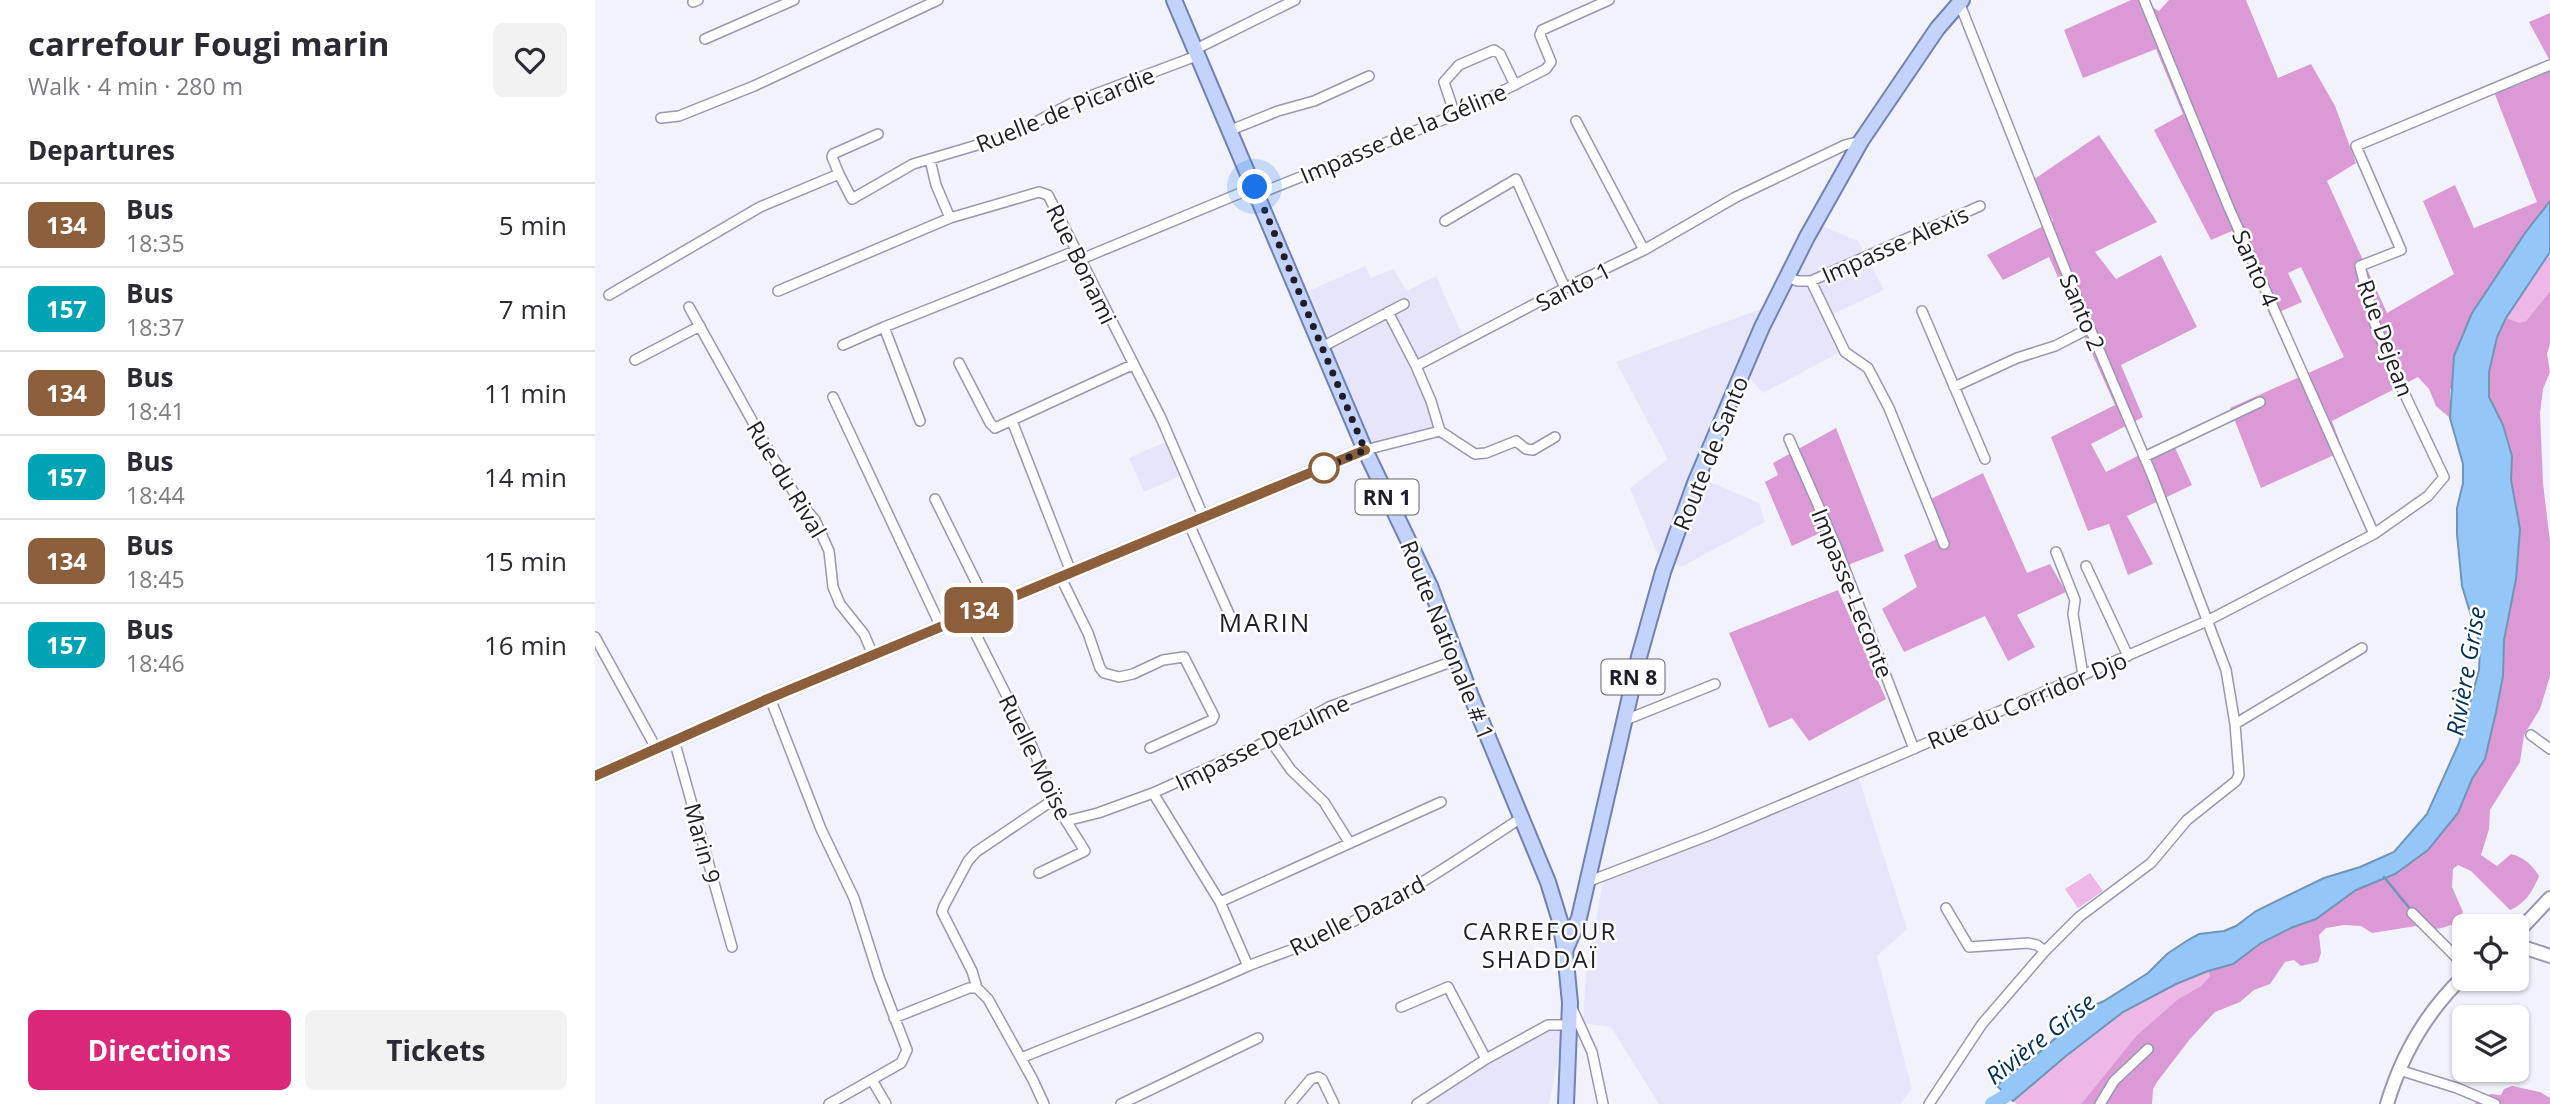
<!DOCTYPE html>
<meta charset="utf-8">
<style>
:root{--surface:#fff;--page:#f2f2f3;--text:#2b2b33;--muted:#7c7c81;--line:#e1e1e2;--accent:#db2777}
body{margin:0;font-family:"Open Sans",sans-serif;background:var(--page);color:var(--text);height:100vh;display:flex;flex-direction:column;font-size:26px;white-space:nowrap}
*{box-sizing:border-box;margin:0}
p{font-size:23px;color:var(--muted)}
.icon{flex:none;width:38px;height:38px;fill:none;stroke:currentColor;stroke-width:2;stroke-linecap:round;stroke-linejoin:round}
.map{position:relative;flex:1;overflow:hidden}
.panel{display:flex;flex-direction:column;background:var(--surface);width:595px}
.panel>*{flex:none}
.badge{padding:0 14px;border-radius:10px;font-size:24px;line-height:46px}
.controls{position:absolute;left:1857px;top:914px;display:grid;gap:14px}
.controls a{display:grid;place-items:center;width:77px;height:77px;border-radius:10px;background:var(--surface);box-shadow:0 2px 5px #0004;font-size:35px}
.you{position:absolute;width:35px;height:35px;margin:-18px;border:5px solid #fff;border-radius:50%;background:#1a73e8;box-shadow:0 0 0 10px #1a73e833}
.map>.badge{position:absolute;translate:-50% -50%;box-shadow:0 0 0 4px #fff}
h2{padding:0 28px;font-size:26px;line-height:63px}
.round{display:grid;place-items:center;flex:none;width:74px;height:74px;border-radius:10px;background:var(--page)}
.headline{display:flex;align-items:center;justify-content:space-between;height:119px;padding:0 28px}
h1{font-size:33px;font-weight:700;line-height:52px}
.cta{display:flex;gap:14px;margin-top:auto;padding:14px 28px}
.cta a{flex:1;height:80px;border-radius:10px;background:var(--accent);color:#fff;font-size:28px;font-weight:700;line-height:80px;text-align:center}
.cta a+a{background:var(--page);color:var(--text)}
ul{padding:0;list-style:none}
li{display:flex;align-items:center;gap:21px;height:84px;padding:0 28px;border-top:2px solid var(--line)}
li div{flex:1}
li b{display:block;font-size:26px}
li em{font-style:normal}
li .badge{min-width:77px;font-weight:700;text-align:center}
main{display:flex;flex:1;min-height:0}
.map>svg:first-child{display:block}
</style>
<main>
<section class="panel">
<div class="headline"><div><h1>carrefour Fougi marin</h1><p>Walk · 4 min · 280 m</p></div><a class="round"><svg class="icon" aria-label="heart" viewBox="0 0 24 24"><path d="M12 20l-8-8c-3-5 5-10 8-4 3-6 11-1 8 4z"/></svg></a></div>
<h2>Departures</h2>
<ul>
<li><span class="badge" style="background:#8b5e3c;color:#fff">134</span><div><b>Bus</b><p>18:35</p></div><em>5 min</em></li>
<li><span class="badge" style="background:#00a3b4;color:#fff">157</span><div><b>Bus</b><p>18:37</p></div><em>7 min</em></li>
<li><span class="badge" style="background:#8b5e3c;color:#fff">134</span><div><b>Bus</b><p>18:41</p></div><em>11 min</em></li>
<li><span class="badge" style="background:#00a3b4;color:#fff">157</span><div><b>Bus</b><p>18:44</p></div><em>14 min</em></li>
<li><span class="badge" style="background:#8b5e3c;color:#fff">134</span><div><b>Bus</b><p>18:45</p></div><em>15 min</em></li>
<li><span class="badge" style="background:#00a3b4;color:#fff">157</span><div><b>Bus</b><p>18:46</p></div><em>16 min</em></li>
</ul>
<div class="cta"><a>Directions</a><a>Tickets</a></div>
</section>
<div class="map">
<svg width="1955" height="1104" viewBox="0 0 1955 1104">
<rect width="100%" height="100%" fill="#f2f2fc"/>
<path fill="#e6e5f9" d="M1225,225L1263,241L1289,290L1232,317L1247,351L1168,393L1154,377L1199,274Z
M770,266L776,278L798,269L812,291L841,276L869,339L820,365L845,430L775,444L714,291Z
M1166,309L1099,475L1164,503L1170,522L1086,567L1062,553L1035,488L1073,459L1021,362Z
M570,442L585,476L549,492L534,458Z
M1263,776L1312,929L1282,956L1317,1089L1305,1104H1064L1016,1027L988,1023L991,973L1008,882Z
M949,1024L969,1029L954,1104H818L853,1078Z"/>
<path fill="#edb7e7" d="M1955,252V291L1931,321L1924,324L1911,318Z
M1495,873L1508,891L1483,908L1470,889Z
M1613,971L1615,976L1606,986L1583,999L1541,1036L1486,1104H1422L1418,1101L1471,1056L1528,1012L1581,984Z"/>
<path fill="#db9ad5" d="M1536,0H1545L1564,11L1574,0H1651L1683,78L1716,64L1740,106L1761,163L1732,181L1792,313L1859,274L1828,201L1860,185L1879,228L1942,202L1899,92L1955,67V201L1930,233L1855,390V418L1841,406L1834,389L1823,377L1737,421L1748,451L1666,488L1635,408L1749,357L1706,267L1693,273L1707,302L1675,316L1656,264L1637,231L1616,240L1559,130L1588,114L1561,49L1488,78L1469,30Z
M1955,13V61L1934,22Z
M1504,135L1562,222L1500,252L1521,279L1566,255L1602,327L1526,365L1548,417L1496,444L1511,472L1576,439L1597,485L1532,516L1558,564L1533,575L1514,524L1493,531L1456,437L1520,405L1454,257L1408,280L1392,255L1458,221L1438,180Z
M1955,291V344L1952,354L1955,372L1948,389L1945,413L1948,483L1955,542V676L1945,709L1929,735L1925,762L1895,810L1894,829L1886,855L1902,866L1916,854C1929,857 1937,865 1944,876C1938,891 1930,904 1915,910L1876,871L1863,865L1858,869L1857,887L1868,912C1859,929 1844,929 1827,930L1821,926L1777,933L1766,926L1749,925L1731,928L1724,935L1726,953L1723,962L1706,966L1699,960L1690,962L1675,984L1659,990L1645,1002L1620,1012L1595,1039L1562,1082L1558,1089L1557,1104H1486L1541,1036L1583,999L1606,986L1615,976L1613,971L1638,964L1666,943L1698,927L1721,919L1761,890L1772,885L1863,813L1877,779L1884,770L1901,712L1908,676L1909,640L1921,579L1925,529L1916,480L1917,456L1908,425L1894,397V372L1902,337L1911,318L1924,323L1931,321Z
M1241,428L1289,551L1240,570L1227,532L1197,546L1170,482L1183,475L1178,463Z
M1388,473L1432,573L1455,564L1471,592L1422,615L1440,647L1413,661L1390,616L1309,652L1287,609L1322,587L1309,555L1342,539L1328,503Z
M1243,590L1291,699L1214,741L1197,718L1174,728L1134,633Z
M1917,1086L1945,1092L1955,1098V1104H1879L1895,1094L1906,1095L1909,1089Z"/>
<path fill="#94c7f7" stroke="#7194b9" stroke-width="2" d="M1955,201V252L1911,318L1902,337L1894,372V397L1908,425L1917,456L1916,480L1925,529L1921,579L1909,640L1908,676L1901,712L1890,759L1877,779L1863,813L1833,850L1800,874L1761,890L1721,919L1698,927L1666,943L1638,964L1613,971L1581,984L1528,1012L1471,1056L1418,1101L1402,1086L1411,1076L1432,1063L1497,1006L1509,1001L1553,973L1572,954L1593,940L1604,934L1629,931L1641,926L1661,911L1729,878L1765,867L1799,852L1832,814L1864,743L1884,670L1885,645L1867,586L1862,534V508L1868,483V464L1855,418L1859,356L1877,313L1930,233Z"/>
<g fill="none" stroke-linecap="round" stroke-linejoin="round">
<path stroke="#7194b9" stroke-width="2.5" d="M1789,877L1816,910"/>
<path stroke="#94c7f7" stroke-width="14" d="M1397,1104L1409,1097L1423,1084"/>
<g stroke="#9997b0" stroke-width="12">
<path id="street" d="M1549,0L1634,208L1779,534
M98,2L103,0
M110,39L199,0
M601,49L700,0
M860,115L849,82L864,65L899,50L905,54L920,85
M66,118L84,116L159,86L343,0
M981,121L1049,250
M636,130L683,111L719,101L774,76
M335,160L341,185L355,218
M244,174L237,157L238,154L283,134
M663,194L860,115L951,69L956,62L945,35L947,30L1014,0
M850,221L921,179L970,288
M484,260L660,187
M1190,277L1203,281H1216L1250,352L1273,368L1294,408L1349,544
M1216,281L1385,206
M183,291L355,218L444,192L453,195L566,418L609,518
M14,295L165,207L244,174L257,199L318,164L416,135L479,102L604,55
M94,307L174,451L204,501L220,520L234,551L238,587L245,604L269,634L278,655
M1327,311L1390,459
M793,312L821,366
M248,345L289,327
M727,347L809,304
M40,360L105,326
M364,363L395,423L400,428L537,365
M1359,387L1422,358L1460,346L1495,328
M238,397L346,627
M325,421L289,327L480,251
M417,421L476,572
M845,431L880,454L891,453L921,441L931,449L938,450L960,437
M1194,439L1241,546L1319,749
M770,450L845,431L836,401L821,366L970,288L1049,250L1141,197L1250,145L1266,141
M1549,457L1665,402
M340,499L393,606
M594,524L635,616
M1461,552L1480,600L1478,614L1488,675
M1491,566L1533,656
M465,576L493,633L505,668L509,673L524,677L538,674L568,660L589,657L619,716L617,720L555,748
M371,615L437,746L458,800L490,851L444,873
M0,637L61,748
M175,698L226,829L259,898L284,977L312,1050L306,1063L234,1104
M1028,721L1120,684
M1640,724L1767,648
M1936,735L1955,749
M79,740L137,947
M675,740L696,770L729,802L754,842
M558,793L625,902L653,966C680,955 708,947 733,934C801,902 864,859 926,818
M471,821L503,813L558,793L675,740L734,707L861,660
M992,882L1115,835L1295,759L1612,621L1779,534L1833,496L1849,477L1802,378L1780,324L1765,266L1806,250L1761,146L1955,65
M625,902L846,802
M1351,908L1374,947L1433,943L1442,945L1450,951
M1817,913L1869,965
M382,988L377,971L347,912L349,906L373,861L381,852L458,800
M806,1007L853,987L891,1059
M977,1008L997,1052L1008,1104
M299,1018L374,988H382L393,999L438,1080L449,1104
M426,1058C502,1027 579,1000 653,966
M1804,1070L1862,1088L1900,1104
M277,1080L291,1104
M526,1104L663,1038
M695,1104L716,1079L723,1077L727,1079L739,1104
M822,1104L891,1059L953,1025H973
M1334,1104L1387,1024L1450,951L1484,917L1556,863L1592,820L1641,781L1644,775L1640,724L1631,670L1557,475L1469,267L1364,2
M1505,1104L1519,1081L1553,1049"/>
</g>
<g stroke="#9997b0" stroke-width="16">
<path id="secondary" d="M0,776L175,698L770,450
M1922,933L1955,898
M1922,945L1955,956
M1792,1104C1807,1054 1831,1012 1869,976"/>
</g>
<g stroke="#7181b0" stroke-width="18">
<path id="primary" d="M579,0L770,450L835,586L876,696L953,882L965,921L970,951L975,1003L971,1104
M970,951L984,918L1044,657L1068,572L1100,483L1167,327L1212,237L1266,141L1342,29L1367,0"/>
</g>
<use href="#street" stroke="#fff" stroke-width="9"/>
<use href="#secondary" stroke="#fff" stroke-width="12"/>
<use href="#primary" stroke="#c4d3fb" stroke-width="14"/>
</g>
<g fill="none" stroke-linecap="round" stroke-linejoin="round">
<g stroke="#fff" stroke-width="16">
<path id="line" d="M0,776L175,698L770,450"/>
</g>
<use href="#line" stroke="#8b5e3c" stroke-width="10"/>
<path stroke="#1f1e28" stroke-width="7" stroke-dasharray="0 12.6" d="M660,187L770,450L729,468"/>
</g>
<circle fill="#fff" stroke="#8b5e3c" stroke-width="3.5" cx="729" cy="468" r="14"/>
<g text-anchor="middle" dominant-baseline="central" stroke-width="5" stroke-linejoin="round" paint-order="stroke">
<g fill="#fff" stroke="#626268" stroke-width="2">
<rect x="760.5" y="479.5" width="63" height="35" rx="5"/>
<rect x="1006.5" y="659.5" width="63" height="35" rx="5"/>
</g>
<g font-size="21" font-weight="bold" fill="#1f1e28">
<text x="792" y="497">RN 1</text>
<text x="1038" y="677">RN 8</text>
</g>
<g font-size="23" fill="#1f1e28" stroke="#fff">
<text transform="translate(470 109) rotate(-22)">Ruelle de Picardie</text>
<text transform="translate(808 133) rotate(-23)">Impasse de la Géline</text>
<text transform="translate(1300 244) rotate(-24)">Impasse Alexis</text>
<text transform="translate(487 264) rotate(64)">Rue Bonami</text>
<text transform="translate(1661 268) rotate(66)">Santo 4</text>
<text transform="translate(978 286) rotate(-27)">Santo 1</text>
<text transform="translate(1488 312) rotate(67)">Santo 2</text>
<text transform="translate(1791 338) rotate(70)">Rue Dejean</text>
<text transform="translate(1115 453) rotate(-68)">Route de Santo</text>
<text transform="translate(192 479) rotate(59)">Rue du Rival</text>
<text transform="translate(1258 593) rotate(68)">Impasse Leconte</text>
<text transform="translate(853 640) rotate(68)">Route Nationale # 1</text>
<text transform="translate(1432 700) rotate(-23)">Rue du Corridor Djo</text>
<text transform="translate(667 742) rotate(-26)">Impasse Dezulme</text>
<text transform="translate(441 757) rotate(64)">Ruelle Moïse</text>
<text transform="translate(108 843) rotate(75)">Marin 9</text>
<text transform="translate(762 915) rotate(-27)">Ruelle Dazard</text>
</g>
<g font-size="24" font-style="italic" fill="#003055" stroke="#fff">
<text transform="translate(1870 671) rotate(-80)">Rivière Grise</text>
<text transform="translate(1445 1038) rotate(-38)">Rivière Grise</text>
</g>
<g font-size="24" letter-spacing="2" fill="#1f1e28" stroke="#fff">
<text x="945" y="930">CARREFOUR<tspan x="945" dy="28">SHADDAÏ</tspan></text>
</g>
<g font-size="26" letter-spacing="2" fill="#1f1e28" stroke="#fff">
<text x="670" y="622">MARIN</text>
</g>
</g>
</svg>
<div class="controls">
<a><svg class="icon" aria-label="locate" viewBox="0 0 24 24"><circle cx="12" cy="12" r="6"/><path d="M12 2v4M12 18v4M2 12h4M18 12h4"/></svg></a>
<a><svg class="icon" aria-label="layers" viewBox="0 0 24 24"><path d="M12 4l9 5-9 5-9-5zM3 14l9 5 9-5"/></svg></a>
</div>
<div class="you" style="left:660px;top:187px"></div>
<b class="badge" style="left:384px;top:610px;background:#8b5e3c;color:#fff">134</b>
</div>
</main>
